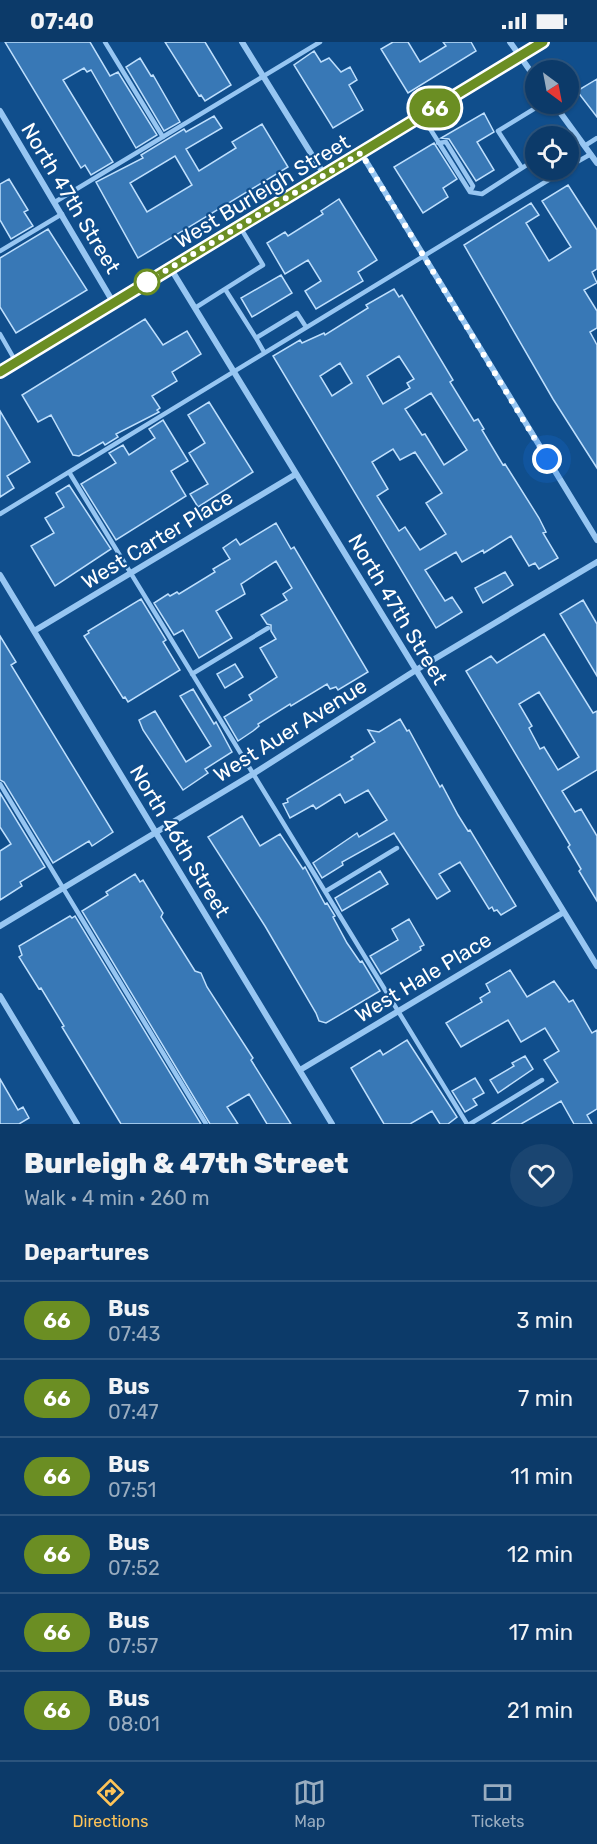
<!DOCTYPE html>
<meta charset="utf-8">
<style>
:root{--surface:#0c3a69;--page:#1a4571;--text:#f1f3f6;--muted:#9aadc0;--line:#2c547d;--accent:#ffc458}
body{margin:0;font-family:Rubik,sans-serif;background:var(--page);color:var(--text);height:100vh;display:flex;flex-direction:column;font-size:22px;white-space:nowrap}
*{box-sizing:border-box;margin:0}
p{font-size:20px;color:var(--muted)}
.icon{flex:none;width:33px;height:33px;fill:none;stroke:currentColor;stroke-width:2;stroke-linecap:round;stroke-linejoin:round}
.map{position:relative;height:1082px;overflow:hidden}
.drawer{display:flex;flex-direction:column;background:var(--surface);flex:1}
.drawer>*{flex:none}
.badge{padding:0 12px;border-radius:20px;font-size:21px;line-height:39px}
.needle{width:39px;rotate:148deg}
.tools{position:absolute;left:525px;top:18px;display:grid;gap:12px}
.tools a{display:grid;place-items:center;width:54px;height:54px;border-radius:50%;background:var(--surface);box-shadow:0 2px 4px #0004,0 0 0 2px var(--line);font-size:30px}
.you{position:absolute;width:30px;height:30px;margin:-15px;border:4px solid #fff;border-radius:50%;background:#1a73e8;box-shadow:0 0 0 9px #1a73e833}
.map>.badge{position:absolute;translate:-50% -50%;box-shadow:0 0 0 3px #fff}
h2{padding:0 24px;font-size:22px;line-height:54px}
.round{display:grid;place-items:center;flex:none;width:63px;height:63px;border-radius:32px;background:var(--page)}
.summary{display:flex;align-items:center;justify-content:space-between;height:102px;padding:0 24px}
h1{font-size:28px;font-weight:800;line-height:45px}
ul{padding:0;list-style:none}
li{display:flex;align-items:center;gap:18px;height:78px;padding:0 24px;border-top:2px solid var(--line)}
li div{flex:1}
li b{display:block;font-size:22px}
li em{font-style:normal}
li .badge{min-width:66px;font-weight:700;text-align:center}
.status{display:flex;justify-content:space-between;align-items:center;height:42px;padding:0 30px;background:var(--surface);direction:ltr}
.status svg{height:16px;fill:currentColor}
.dock{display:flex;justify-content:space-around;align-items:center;height:84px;border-top:2px solid var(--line);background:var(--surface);font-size:16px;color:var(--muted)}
.dock a{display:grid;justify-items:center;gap:3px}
.dock .active{color:var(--accent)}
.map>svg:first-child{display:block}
</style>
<div class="status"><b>07:40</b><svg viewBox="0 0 49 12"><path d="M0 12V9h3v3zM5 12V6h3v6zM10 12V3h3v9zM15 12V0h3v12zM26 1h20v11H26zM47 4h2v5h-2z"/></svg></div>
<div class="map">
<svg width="597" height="1082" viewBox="0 0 597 1082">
<rect width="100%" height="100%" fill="#104e8c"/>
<path fill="#3878b6" stroke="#bedffd" stroke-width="1.5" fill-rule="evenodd" d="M5,0H90L110,34L118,30L157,93L136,106L91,28L87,30L84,26L63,38L113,120L91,133L85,123L81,126Z
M165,0H205L231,43L205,59L201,53L199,54Z
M393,0H408L420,20L446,4L443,0H471L476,9L408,51L381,7Z
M314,9L321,20L329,16L341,30L350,25L357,38L349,43L363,68L333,86L294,23Z
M140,16L151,34L153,33L180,80L164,89L126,25Z
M597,37V75L577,49Z
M484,71L494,90L477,100L494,128L476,139L449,97L441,96Z
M214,74L222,86L186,107L199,129L236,106L232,100L262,82L288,125L138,216L96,140L143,116L141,113L184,87L186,90ZM175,114L192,143L147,170L130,141Z
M434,101L457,137L443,146L448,155L423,171L394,125Z
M9,137L28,168L24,170L33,184L11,197L0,178V142Z
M568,143L597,188V227L592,230L597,241L584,248L597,269V286L590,290L597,303V426L553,357L464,203L531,161L539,173L526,181L549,219L571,205L542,159Z
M339,157L377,218L358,230L363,239L316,267L305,249L321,239L308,218L285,232L267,201L285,190L288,194L323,172L321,169Z
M48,187L87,248L16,291L0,265V216Z
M281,233L292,251L252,275L241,256Z
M394,247L399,255L402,253L453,338L450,340L474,379L478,377L484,387L482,388L503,423L505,422L539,476L546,490L543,491L558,516L539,527L535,521L529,524L511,494L484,511L483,508L462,520L456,510L425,528L445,559L452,555L462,570L436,586L273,314L300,298L302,301L324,291L325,293L368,266L366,263ZM399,314L414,337L407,341L410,346L383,362L367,334ZM340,321L352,341L332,354L320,334ZM431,351L467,408L444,423L425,392L422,393L405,367ZM393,407L400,418L415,410L442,451L426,461L446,492L420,508L405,485L399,489L377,454L388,447L372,420Z
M145,277L163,303L187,289L201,312L172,330L177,339L152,354L160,366L157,368L159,370L116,392L118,395L105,403L103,400L79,414L73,413L51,373L38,380L22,353Z
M209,360L253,430L198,465L190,452L208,442L189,411L205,401L188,373Z
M0,369L30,420L7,434L14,446L0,455Z
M163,378L188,419L171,429L186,454L116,498L81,442L116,421L109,411L123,403L129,413L155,396L149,387Z
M69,443L111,507L55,544L31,504L54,491L45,476L64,465L56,451Z
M276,481L291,507L294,505L368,630L338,648L336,645L330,647L327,642L291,664L290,662L258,682L259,684L253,689L238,699L224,675L252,658L249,653L277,635L260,606L276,597L271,589V583L267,582L261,573L287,558L283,552L292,546L276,519L241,542L245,552L216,569L232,596L199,616L183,588L174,593L154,561L168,552L170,554L177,550L179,552L215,530L213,527L230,517L223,506L236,497L240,503Z
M505,530L513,543L483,561L475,546Z
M141,557L166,598L163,600L180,628L128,660L125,655L123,656L84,594L89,591L88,589Z
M583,558L597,582V634L560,572Z
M544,592L593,671L597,669V728L562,749L575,770L581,767L597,794V859L579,829L581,827L568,805L570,803L466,629L491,614L497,621ZM539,650L579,715L558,728L544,705L540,707L529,686L532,684L519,662Z
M0,594L16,620L11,623L113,790L92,804L89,799L53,821L4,740L0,738Z
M235,622L243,635L225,646L217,632Z
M193,647L214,682L216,680L232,710L205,727L208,731L183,748L143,688L139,678L155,669L186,720L211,704L180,654Z
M400,677L407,689L409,688L440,745L442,743L458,773L468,789L470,788L516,864L501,873L497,868L494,869L492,865L489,867L460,820L439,832L450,849L437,857L394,791L342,820L343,823L322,836L313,821L357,791L359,795L387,778L368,748L345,761L340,752L316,767L313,763L290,776L283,762L288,760L287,757L353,717L351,715L375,700L368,688L379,690Z
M0,751L45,825L20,840L22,844L0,858V809L11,802L0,785Z
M242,774L260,804L280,792L303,827L305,825L325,862L327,861L335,874L333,875L347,901L360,920L362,919L380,949L326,981L319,979L316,971L265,884L208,795Z
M380,829L388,842L342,869L335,856Z
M135,832L140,840L143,838L163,871L161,875L195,929L201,931L207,945L253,1016L251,1018L291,1082H267L249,1052L227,1065L238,1082H210L82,869L108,853L106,850Z
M70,874L72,876L75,874L201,1082H121L62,985L64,984L41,946L39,947L19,915L22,913L19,904Z
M409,877L424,903L420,905L421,908L381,932L370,914L398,898L392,887Z
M510,928L527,955L554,939L569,960L573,958L592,991L597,988V1067L587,1073L592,1082H574L561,1059L521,1082H492L558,1040L544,1018L559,1009L545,986L521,1000L508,978L461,1005L446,981L482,960L480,956L490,950L486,942Z
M407,998L457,1075L448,1082H440L432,1069L410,1082H384L351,1026L380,1008L383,1013Z
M525,1014L533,1027L498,1051L490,1038L514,1024L512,1021Z
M475,1036L484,1051L473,1057L477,1063L465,1070L452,1049Z
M0,1037L18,1068L23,1065L29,1076L19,1082H0Z"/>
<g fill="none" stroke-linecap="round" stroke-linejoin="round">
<path stroke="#97c6f2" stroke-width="4.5" d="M105,0L163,95
M422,74L470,150L482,152L536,117
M438,101L446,100L473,144L470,150
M586,103L597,96
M568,125L591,112
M522,126L498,89L542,62
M55,160L320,0
M0,209L62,172
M225,247L256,296L297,271L306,285
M195,266L263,223L240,185
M0,292L16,320
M256,296L264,310
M69,430L467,1082
M0,472L565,128
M192,632L268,586
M0,742L206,1082
M326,849L397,806
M470,1082L542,1038"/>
<path stroke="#97c6f2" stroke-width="6" d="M242,0L325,134
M510,0L536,37
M554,62L597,121
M0,69L113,260
M361,111L597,498
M171,227L597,924
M0,533L332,1082
M34,589L296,432
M0,884L253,732L416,628L597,520
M0,954L77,1082
M300,1028L564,870"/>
<path stroke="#c5e1fc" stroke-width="12" d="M0,330L543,0"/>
</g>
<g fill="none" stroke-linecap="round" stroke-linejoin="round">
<g stroke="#fff" stroke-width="14">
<path id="line" d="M0,330L543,0"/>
</g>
<use href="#line" stroke="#6b8e23" stroke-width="9"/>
<path stroke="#fff" stroke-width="6" stroke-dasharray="0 10.8" d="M147,240L361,111L547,417"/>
</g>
<circle fill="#fff" stroke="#6b8e23" stroke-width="3" cx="147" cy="240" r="12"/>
<g text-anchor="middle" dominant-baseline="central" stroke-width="4.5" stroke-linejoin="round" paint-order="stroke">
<g font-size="21" fill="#fff" stroke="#104e8c">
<text transform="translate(262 149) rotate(-31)">West Burleigh Street</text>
<text transform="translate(71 156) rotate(59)">North 47th Street</text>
<text transform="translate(157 497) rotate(-31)">West Carter Place</text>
<text transform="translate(398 567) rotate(59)">North 47th Street</text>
<text transform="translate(290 688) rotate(-32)">West Auer Avenue</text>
<text transform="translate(180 799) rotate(59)">North 46th Street</text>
<text transform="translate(423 935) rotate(-31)">West Hale Place</text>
</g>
</g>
</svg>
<div class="tools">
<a><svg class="needle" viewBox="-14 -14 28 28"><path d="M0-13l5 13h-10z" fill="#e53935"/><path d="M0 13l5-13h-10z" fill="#9aadc0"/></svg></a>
<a><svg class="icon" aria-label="locate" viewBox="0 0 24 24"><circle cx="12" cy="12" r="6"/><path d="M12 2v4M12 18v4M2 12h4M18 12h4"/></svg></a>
</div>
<div class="you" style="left:547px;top:417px"></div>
<b class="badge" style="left:435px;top:66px;background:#6b8e23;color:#fff">66</b>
</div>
<section class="drawer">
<div class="summary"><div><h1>Burleigh &amp; 47th Street</h1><p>Walk · 4 min · 260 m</p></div><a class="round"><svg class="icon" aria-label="heart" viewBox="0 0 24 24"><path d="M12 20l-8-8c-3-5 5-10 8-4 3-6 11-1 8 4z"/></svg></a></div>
<h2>Departures</h2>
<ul>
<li><span class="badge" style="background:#6b8e23;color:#fff">66</span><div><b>Bus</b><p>07:43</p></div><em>3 min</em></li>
<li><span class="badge" style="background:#6b8e23;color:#fff">66</span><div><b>Bus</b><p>07:47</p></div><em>7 min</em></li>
<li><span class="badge" style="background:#6b8e23;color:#fff">66</span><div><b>Bus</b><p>07:51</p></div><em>11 min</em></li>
<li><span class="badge" style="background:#6b8e23;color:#fff">66</span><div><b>Bus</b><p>07:52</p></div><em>12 min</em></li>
<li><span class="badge" style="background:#6b8e23;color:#fff">66</span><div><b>Bus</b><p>07:57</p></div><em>17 min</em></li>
<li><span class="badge" style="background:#6b8e23;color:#fff">66</span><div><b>Bus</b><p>08:01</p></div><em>21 min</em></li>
</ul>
</section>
<nav class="dock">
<a class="active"><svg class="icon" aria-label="directions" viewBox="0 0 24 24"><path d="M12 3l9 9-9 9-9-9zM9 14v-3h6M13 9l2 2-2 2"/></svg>Directions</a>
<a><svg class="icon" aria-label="map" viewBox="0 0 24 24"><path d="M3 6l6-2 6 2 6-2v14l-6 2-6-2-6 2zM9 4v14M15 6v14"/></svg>Map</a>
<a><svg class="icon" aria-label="tickets" viewBox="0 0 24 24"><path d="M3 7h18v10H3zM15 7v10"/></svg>Tickets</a>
</nav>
